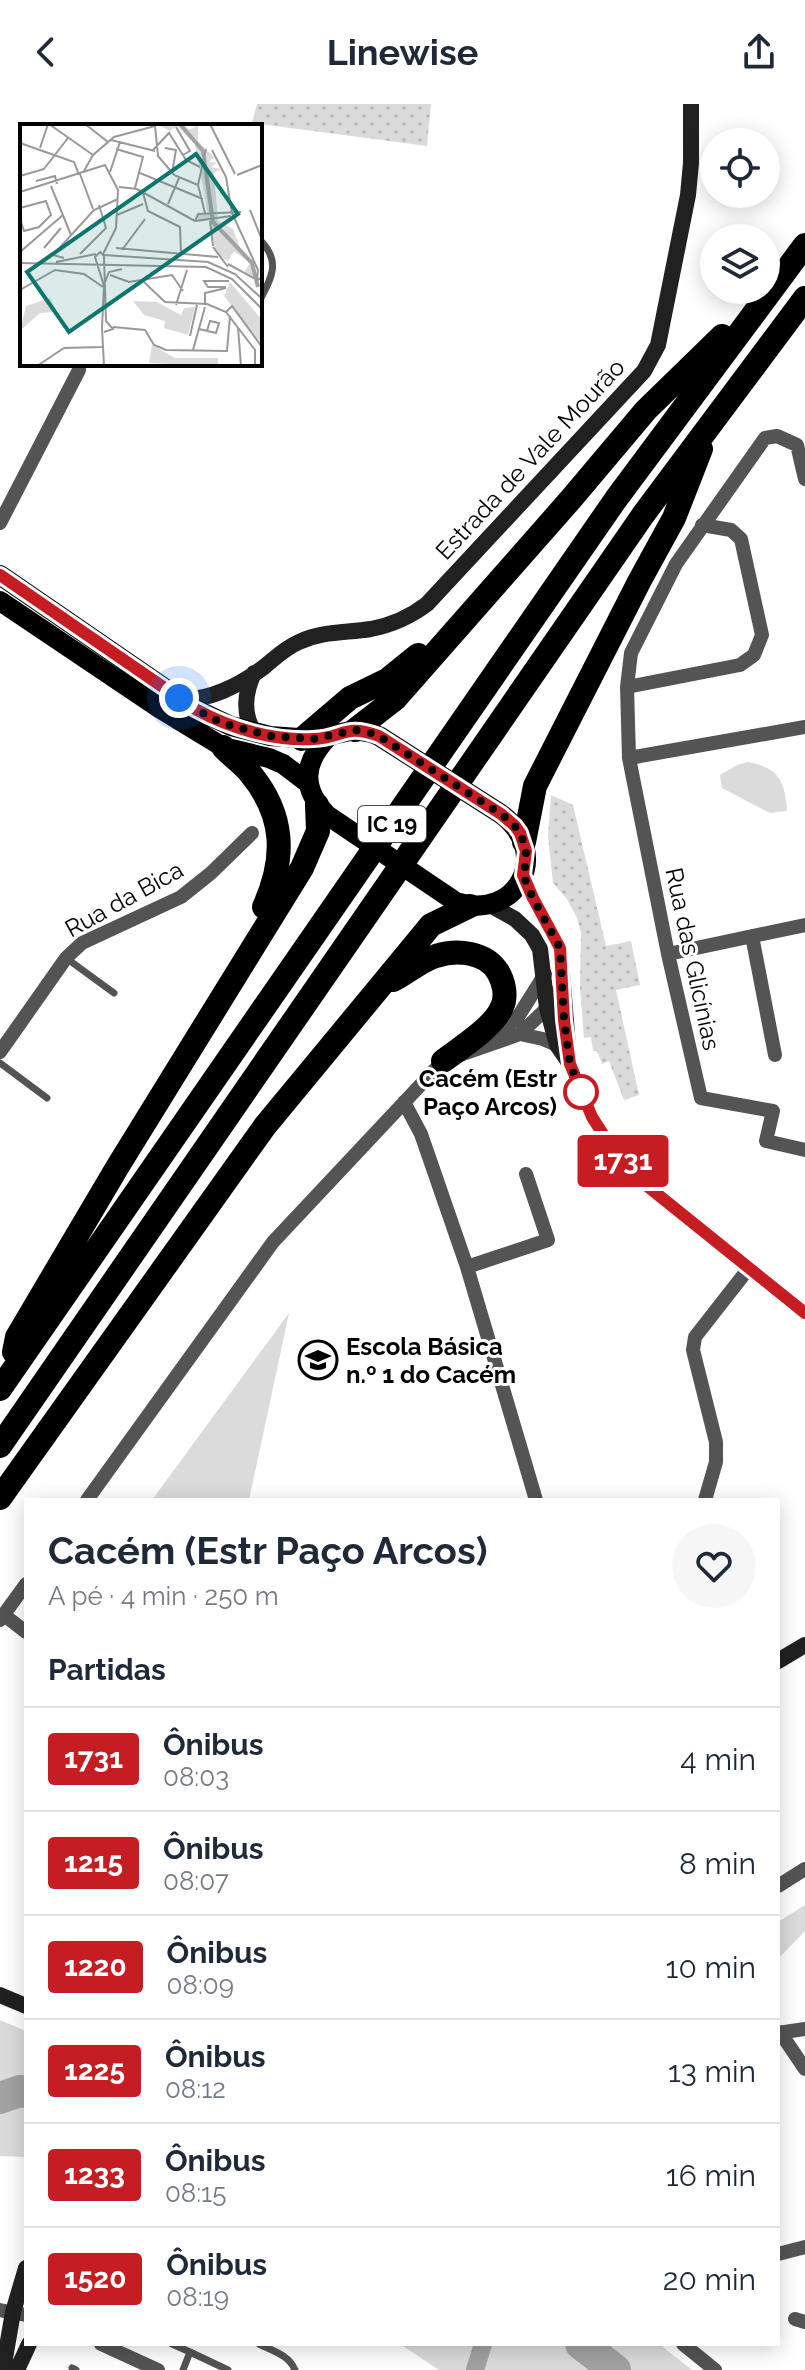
<!DOCTYPE html>
<html lang="pt">
<meta charset="utf-8">
<style>
:root{--surface:#fff;--page:#f6f6f7;--text:#1f2937;--muted:#747a83;--line:#e0e1e3}
body{margin:0;font-family:Raleway,sans-serif;background:var(--page);color:var(--text);height:100vh;display:flex;flex-direction:column;font-size:30px;white-space:nowrap}
*{box-sizing:border-box;margin:0}
p{font-size:26px;color:var(--muted)}
.icon{flex:none;width:44px;height:44px;fill:none;stroke:currentColor;stroke-width:2;stroke-linecap:round;stroke-linejoin:round}
.map{position:relative;flex:1;overflow:hidden}
.panel{position:absolute;left:24px;top:1394px;width:756px;height:848px;display:flex;flex-direction:column;background:var(--surface);border-radius:0px;box-shadow:0 4px 20px #0003}
.panel>*{flex:none}
.badge{padding:0 16px;border-radius:6px;font-size:28px;line-height:52px}
.buttons{position:absolute;left:700px;top:24px;display:grid;gap:16px}
.buttons a{display:grid;place-items:center;width:80px;height:80px;border-radius:50%;background:var(--surface);box-shadow:0 4px 20px #0003;font-size:40px}
.you{position:absolute;width:40px;height:40px;margin:-20px;border:6px solid #fff;border-radius:50%;background:#1a73e8;box-shadow:0 0 0 12px #1a73e833}
.map>.badge{position:absolute;translate:-50% -50%;box-shadow:0 0 0 4px #fff}
h2{padding:0 24px;font-size:30px;line-height:72px}
.round{display:grid;place-items:center;flex:none;width:84px;height:84px;border-radius:42px;background:var(--page)}
.overview{display:flex;align-items:center;justify-content:space-between;height:136px;padding:0 24px}
h1{font-size:38px;font-weight:700;line-height:60px}
ul{padding:0;list-style:none}
li{display:flex;align-items:center;gap:24px;height:104px;padding:0 24px;border-top:2px solid var(--line)}
li div{flex:1}
li b{display:block;font-size:30px}
li em{font-style:normal}
li .badge{min-width:88px;font-weight:700;text-align:center}
header{display:flex;justify-content:space-between;align-items:center;height:104px;padding:0 24px;background:var(--surface);font-size:36px;font-weight:700}
.map>svg:first-child{display:block}
</style>
<header><svg class="icon" aria-label="back" viewBox="0 0 24 24"><path d="M15 5l-7 7 7 7"/></svg>Linewise<svg class="icon" aria-label="share" viewBox="0 0 24 24"><path d="M12 15V3M7 8l5-5 5 5M5 13v7h14v-7"/></svg></header>
<div class="map">
<svg width="805" height="2266" viewBox="0 0 805 2266">
<defs>
<pattern id="grass-dots" width="8" height="8" patternUnits="userSpaceOnUse" patternTransform="scale(2)"><rect width="8" height="8" fill="#dbdbdb"/><path d="M2 2h.1M6 6h.1" fill="none" stroke="#bababa" stroke-width="1.8" stroke-linecap="round"/></pattern>
</defs>
<rect width="100%" height="100%" fill="#fff"/>
<path fill="url(#grass-dots)" d="M257,0H431L427,42L252,19Z
M551,691L573,701L606,842L631,837L640,881L616,886L639,991L624,996L609,957L602,960L597,947H593L591,933L584,934L580,884L581,829L577,814L567,795L553,779L548,732Z"/>
<path fill="#dbdbdb" d="M748,658C779,664 785,677 787,707L770,709L722,684L720,671L737,661Z
M289,1209L249,1396H152Z
M805,1801V1827L778,1855V1818Z
M0,1916L26,1927V2052L24,2053L0,2052Z
M400,2240H659L692,2266H439Z"/>
<g fill="none" stroke-linecap="round" stroke-linejoin="round">
<path stroke="#a2a2a2" stroke-width="18" d="M475,2266L483,2240"/>
<path stroke="#a2a2a2" stroke-width="32" d="M0,1994L20,1987L26,1988
M581,2240L615,2266"/>
<path stroke="#545454" stroke-width="7" d="M260,136C281,157 272,173 260,196
M66,854L114,889
M0,959L47,994
M172,2240L190,2248
M259,2240C273,2247 289,2251 295,2266
M72,2264L76,2266
M183,2266L190,2248L228,2266"/>
<path stroke="#545454" stroke-width="14" d="M805,375L797,341L777,332L765,334L676,460L631,549L627,583L629,654L668,850L701,994L773,1007L766,1037L805,1046
M0,419L79,266
M627,583L740,561L754,551L762,531L741,435L731,426L702,421
M629,654L805,623
M752,832L775,951
M668,850L805,821
M520,930L547,904L563,879
M486,931L516,916L545,870
M0,948L66,854L82,839L181,793L211,769L252,729
M404,998L421,1030L467,1163L536,1396
M467,1163L548,1136L526,1070
M87,1396L273,1138L443,957L520,930L543,935L557,941
M705,1396L716,1358V1338L693,1246L695,1233L749,1164
M4,1511L26,1528
M0,1516L26,1480
M778,1782L805,1765
M780,1928L805,1965
M778,1929L805,1925
M778,2150L805,2143
M0,2206L26,2211
M795,2215L805,2218
M101,2240L158,2266
M683,2240L715,2266"/>
<path stroke="#212121" stroke-width="16" d="M254,569C245,588 242,611 255,629
M179,594C207,599 241,580 264,563C275,554 285,544 299,538C323,527 346,529 371,525C392,521 410,513 427,500L644,267L658,241L688,91L691,59V0
M523,771L533,794L560,844L569,954
M490,801L515,815L532,831L540,845L547,904L557,941L570,960L592,1013L610,1041L636,1073L805,1209
M778,1557L805,1541
M0,1891L26,1902
M3,2266L13,2208L26,2164
M17,2266L29,2240"/>
<path stroke="#000" stroke-width="20" d="M0,471L195,605L231,622L270,632L313,635L355,626L371,629L379,632L501,710C553,749 517,818 456,798L327,711C301,684 303,659 328,633
M0,497L159,604L223,643L269,654L283,660L308,679"/>
<path stroke="#000" stroke-width="24" d="M355,626L395,595L571,395L646,306L722,232
M302,635L350,594L387,576L418,551
M223,643C231,652 242,659 250,669C285,711 286,754 264,803
M524,738L535,682L640,476L674,414L701,345
M393,876C407,869 422,856 436,852C457,845 486,848 498,868C504,878 507,892 502,903C494,923 460,944 443,957
M14,1248L17,1233L118,1062L302,764L318,727L317,701
M0,1285L616,395L805,141
M0,1342L643,411L805,194
M0,1394L265,1022L431,821L470,802"/>
</g>
<g fill="none" stroke-linecap="round" stroke-linejoin="round">
<g stroke="#fff" stroke-width="18">
<path id="line" d="M0,471L195,605C230,624 272,637 313,635C344,634 344,619 379,632L501,710L515,722L520,729L526,747L523,771L533,794L560,844L564,916L570,960L592,1013L610,1041L636,1073L805,1209"/>
</g>
<use href="#line" stroke="#c61d23" stroke-width="12"/>
<path stroke="#000" stroke-width="8" stroke-dasharray="0 14.4" d="M179,594L195,605L222,619L270,632L313,635L355,626L371,629L379,632L501,710L515,722L524,738L527,755L523,771L533,794L560,844L564,916L570,960L583,992L581,988"/>
</g>
<defs>
<g id="school-ring" transform="scale(2)"><circle r="9.5" fill="#fff" stroke="#000" stroke-width="1.5"/><path d="M0-5L7-2L0 1L-7-2ZM-4 1L0 2.5L4 1V4Q0 6-4 4Z" fill="#000"/></g>
</defs>
<g fill-rule="evenodd">
<use href="#school-ring" x="318" y="1256"/>
</g>
<circle fill="#fff" stroke="#c61d23" stroke-width="4" cx="581" cy="988" r="16"/>
<g text-anchor="middle" dominant-baseline="central" stroke-width="6" stroke-linejoin="round" paint-order="stroke">
<rect fill="#fff" stroke="#4c4c4c" stroke-width="2" x="358" y="702" width="68" height="36" rx="6"/>
<g font-size="22" font-weight="bold" fill="#000">
<text x="392" y="720">IC 19</text>
</g>
<g font-size="24" fill="#000" stroke="#fff">
<text transform="translate(530 355) rotate(-47)">Estrada de Vale Mourão</text>
<text transform="translate(124 795) rotate(-29)">Rua da Bica</text>
<text transform="translate(693 855) rotate(78)">Rua das Glicínias</text>
</g>
<g font-size="24" font-weight="bold" fill="#000" stroke="#fff" text-anchor="end">
<text x="557" y="974">Cacém (Estr<tspan x="557" dy="28">Paço Arcos)</tspan></text>
</g>
<g font-size="24" font-weight="bold" fill="#000" stroke="#fff" text-anchor="start">
<text x="346" y="1242">Escola Básica<tspan x="346" dy="28">n.º 1 do Cacém</tspan></text>
</g>
</g>
<g transform="translate(20 20)">
<rect width="242" height="242" fill="#fff"/>
<path d="M210,158L242,196V220L204,172ZM30,174L37,188L20,189L0,207L6,182ZM113,177L137,178L161,191L164,184L175,183L168,211L144,204L145,197L124,191ZM132,221L155,234H198V242L129,239Z" fill="#dbdbdb"/>
<path d="M137,0H163L169,6L178,1V17L194,33L189,38L197,39L191,43L201,45L194,49L198,97L213,105L222,129L232,136L236,155L224,149L230,139L214,127L208,137L196,130L189,96L179,98L177,91L188,90L175,20L157,2L150,7Z" fill="#dbdbdb"/>
<path fill="none" stroke="#a2a2a2" stroke-width="4" d="M160,0L183,27L193,98L232,139L238,163"/>
<path fill="none" stroke="#999" stroke-width="2" d="M29,0L73,31M65,0L88,18M190,0L215,50M156,3L170,27L163,31M91,16L135,27M0,19L54,38L59,51M20,24L28,0M145,24L156,26L152,49M96,25L123,33L115,64M133,26L149,9L166,36L180,43M192,26L206,53L212,89L238,146L237,156L241,154M64,47L73,31L94,13L135,2L138,32L154,51L178,61L185,89M90,48L100,18M120,49L183,75M60,50L73,85M217,51L242,41M0,52L24,45L48,14M16,57L35,52L37,60M178,61L186,25M31,62L51,111M99,63L117,65L175,97M0,68L85,41L98,66L96,104L83,130M123,69L128,87L160,103L161,129M148,80L159,54M0,84L26,77L31,91L19,103L4,107L0,95M230,86L242,116M97,91L123,80M175,97L178,90L221,88M175,97L211,92M190,97L193,122M193,123L208,143M24,124L41,104M96,124L198,133M102,126L125,95M0,128L43,91M60,130L86,104L79,81M84,131L188,138L215,150L240,173M44,134L33,131L74,86L98,75M36,138L76,130M0,139L186,143L212,155L242,185M208,140L237,156M90,151L109,158L152,151L163,167M85,158L89,148L102,145M124,158L145,178L187,180L206,188L235,226V242M206,163H188L184,157H209M0,166L35,146L64,150L83,163M185,180V169L206,164M156,181L167,146M206,188L212,182L242,223M93,203L125,206L134,221L146,226L207,227L210,192M218,203L221,242M179,205L196,209L199,199L190,197L187,207M84,208L93,205L86,197L84,132L80,128L75,133L84,162L82,204L84,242M170,212L177,181M173,226L185,183M17,242L44,224L82,223"/>
<path fill="#0f766e" fill-opacity="0.15" stroke="#0f766e" stroke-width="4" d="M176,30L218,90L49,208L7,148Z"/>
<rect width="242" height="242" fill="none" stroke="#000" stroke-width="4"/>
</g>
</svg>
<div class="buttons">
<a><svg class="icon" aria-label="locate" viewBox="0 0 24 24"><circle cx="12" cy="12" r="6"/><path d="M12 2v4M12 18v4M2 12h4M18 12h4"/></svg></a>
<a><svg class="icon" aria-label="layers" viewBox="0 0 24 24"><path d="M12 4l9 5-9 5-9-5zM3 14l9 5 9-5"/></svg></a>
</div>
<div class="you" style="left:179px;top:594px"></div>
<b class="badge" style="left:623px;top:1057px;background:#c61d23;color:#fff">1731</b>
<section class="panel">
<div class="overview"><div><h1>Cacém (Estr Paço Arcos)</h1><p>A pé · 4 min · 250 m</p></div><a class="round"><svg class="icon" aria-label="heart" viewBox="0 0 24 24"><path d="M12 20l-8-8c-3-5 5-10 8-4 3-6 11-1 8 4z"/></svg></a></div>
<h2>Partidas</h2>
<ul>
<li><span class="badge" style="background:#c61d23;color:#fff">1731</span><div><b>Ônibus</b><p>08:03</p></div><em>4 min</em></li>
<li><span class="badge" style="background:#c61d23;color:#fff">1215</span><div><b>Ônibus</b><p>08:07</p></div><em>8 min</em></li>
<li><span class="badge" style="background:#c61d23;color:#fff">1220</span><div><b>Ônibus</b><p>08:09</p></div><em>10 min</em></li>
<li><span class="badge" style="background:#c61d23;color:#fff">1225</span><div><b>Ônibus</b><p>08:12</p></div><em>13 min</em></li>
<li><span class="badge" style="background:#c61d23;color:#fff">1233</span><div><b>Ônibus</b><p>08:15</p></div><em>16 min</em></li>
<li><span class="badge" style="background:#c61d23;color:#fff">1520</span><div><b>Ônibus</b><p>08:19</p></div><em>20 min</em></li>
</ul>
</section>
</div>
